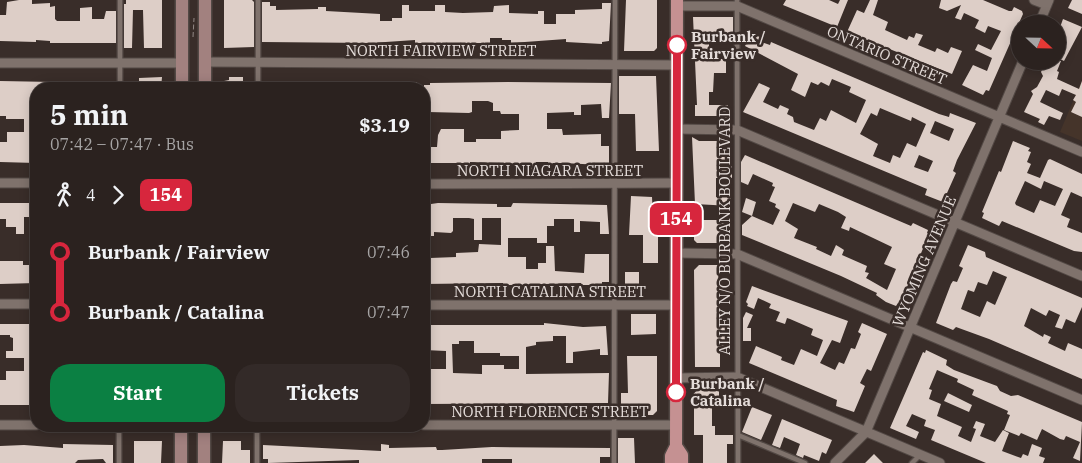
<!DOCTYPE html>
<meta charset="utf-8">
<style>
:root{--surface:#2b221f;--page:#332a28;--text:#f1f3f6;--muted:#a6a4a4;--line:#473f3d;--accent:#0b8043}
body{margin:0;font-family:"IBM Plex Serif",serif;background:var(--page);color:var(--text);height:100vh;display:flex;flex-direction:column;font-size:19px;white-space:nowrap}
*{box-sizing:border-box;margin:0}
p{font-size:16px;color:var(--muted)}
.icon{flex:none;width:28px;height:28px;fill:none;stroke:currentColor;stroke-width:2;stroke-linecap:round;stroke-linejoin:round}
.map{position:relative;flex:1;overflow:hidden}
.panel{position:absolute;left:30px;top:82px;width:400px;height:350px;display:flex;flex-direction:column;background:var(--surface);border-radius:20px;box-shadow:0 2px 12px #0003,0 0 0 1px var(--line)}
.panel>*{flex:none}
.badge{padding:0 10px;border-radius:8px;font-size:18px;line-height:32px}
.needle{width:32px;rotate:112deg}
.tools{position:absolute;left:1011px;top:15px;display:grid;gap:10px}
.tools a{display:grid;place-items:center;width:55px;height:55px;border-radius:50%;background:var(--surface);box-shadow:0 2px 12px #0003,0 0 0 1px var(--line);font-size:25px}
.map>.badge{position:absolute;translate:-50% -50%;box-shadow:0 0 0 2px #fff}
.legs{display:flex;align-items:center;gap:8px;height:55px;padding:0 20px;font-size:16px}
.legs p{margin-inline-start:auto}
.head{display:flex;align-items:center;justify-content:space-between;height:85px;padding:0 20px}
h1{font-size:28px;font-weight:700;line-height:38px}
.cta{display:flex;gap:10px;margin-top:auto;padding:10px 20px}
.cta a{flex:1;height:58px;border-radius:20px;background:var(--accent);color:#fff;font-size:20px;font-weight:700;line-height:58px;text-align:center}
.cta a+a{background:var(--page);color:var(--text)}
ul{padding:0 20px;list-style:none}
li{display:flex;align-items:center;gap:18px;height:60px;font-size:19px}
li i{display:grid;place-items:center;width:8px;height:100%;margin:0 6px;background:currentColor}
li i::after{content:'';width:12px;height:12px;margin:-6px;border:4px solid;border-radius:50%;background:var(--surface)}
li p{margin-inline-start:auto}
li:first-child i{background:linear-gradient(#0000 50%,currentColor 0)}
li:last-child i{background:linear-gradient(currentColor 50%,#0000 0)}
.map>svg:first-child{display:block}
</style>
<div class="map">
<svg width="1082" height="463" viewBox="0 0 1082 463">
<rect width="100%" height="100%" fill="#392d29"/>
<path fill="#45342a" d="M1082,80V141L1060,132Z"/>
<path fill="#ddcec7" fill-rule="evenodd" d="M19,0H32V4L50,3V7L55,6V19L57,21H80V8L92,7V19H104L106,11H116V43H50V41L36,40V42L0,41V15H6L7,2Z
M126,0H162V48H144L143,10H133L132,48H124V4H126Z
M224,0H252L254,2V47L224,48Z
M626,0H657V48L654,51H624Z
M786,0H829L838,4L840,0H848L837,27L783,5Z
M870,0H878L873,15L888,22L885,30L907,40L909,36L914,38L916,33L923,35L918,45L935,52L937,48L948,53L951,47L962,51L952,74L847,32L857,10L864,13Z
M941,0H983L1009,11H1012L1014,7L1022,11L1023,14L989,91L986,90L983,95L962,85L973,65L987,71L992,58L975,50L978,44L991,50L1001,31L988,26L985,33L975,28L979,20L964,13L961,20L955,18L961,5L947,11L939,8Z
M1072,0H1082V14L1068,8Z
M262,2H270V6H276V10L318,9V7H326V11L380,14V21H392V18H402V5H409V11H435V5H445V12L463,13L493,12L494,6L509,5V13L538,14V11H544V24H556V14H575V10L602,9V3H611L609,41L602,42V44L566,42V39L511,43V40H502V38H490V43H415V40L371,43L262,42Z
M693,17H733V35H709V49H715L717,59H726V73H714L713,92H709V105H728V119H719V116H695V105H697Z
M1063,19L1082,27L1064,61L1058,58V33Z
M751,34L760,37L758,41L770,45L771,42L939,114L949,117L950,113L976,123L957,160L953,171L956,173L943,202L925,195L927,189L743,112L759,83L770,88L763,102L778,109L780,105L789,109L787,114L793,117L794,122L814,130L820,118L826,121L831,110L856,123L866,100L849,92L851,87L832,79L829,86L821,82L818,85L811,82L805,97L791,90L798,74L745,46ZM880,108L911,121L912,117L926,124L916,147L907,143L900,158L893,155L890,163L873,156L878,144L860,134L871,113L877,116ZM935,121L954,129L949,141L930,133ZM919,155L933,161L928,172L914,167Z
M1046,61H1061L1057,71L1059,72L1057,79L1079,89L1082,81V117L1071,112L1076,102L1073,100L1076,95L1062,89L1059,96L1046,90L1040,102L1063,113L1060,120L1049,116L1044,125L1038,122L1040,119L1024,112L1033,94L1031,91L1037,87L1043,76L1041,72Z
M619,76H656L659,151H636L635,114H619Z
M162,77L161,89H141V86H139V78Z
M229,77H243V89H225L224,81L229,80Z
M0,81L54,82V89H36V104H33V138H36V163L0,162V142H7V132H24V119H6V116H0Z
M67,82H94L99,83L100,89H68Z
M306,82L310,89H286V85Z
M349,82V89H319V83Z
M382,82L391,85V83L417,82V89H366V83Z
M508,82L611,83L609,118H602L601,104L581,105V115H574V112L547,113V129H562L563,135L601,134V146H609V163L601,165L564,163H553L548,166V162H536V175L531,176V164L470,162L469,167L465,163H424V151H429V147H437L438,135L441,129H464V142H476V139H501V131L519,130V114H501L500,111H493V103L488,101H472V112L469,113L428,112V97H424V85H430V83Z
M692,137L699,141H720V147H725V159L732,160V178H716V197H731V206L695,204Z
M1013,141L1030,148L1028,151L1031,152L1027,162L1031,164L1027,173L1040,178L1048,160L1050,159L1082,174V197L1071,192L1061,215L1070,219L1067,227L1082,233V252L1074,251L1002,221L999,226L982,218L984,213L982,212L999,171L1001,172ZM1025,181L1041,189L1044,181L1063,189L1055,206L1040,200L1034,213L1016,205L1015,203Z
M745,155L911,226L913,223L928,230L927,233L929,234L900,304L898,303L896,306L886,302L876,295L877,293L841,276L742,235V225L752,216L773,225L780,210L775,207L776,204L769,201L775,187L772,186L773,183L753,174L748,185L741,182V162ZM793,203L815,212L819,204L838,212L846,217L841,228L849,231L850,227L892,247L884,264L896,269L887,290L866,278L869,273L865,272L867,266L842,255L844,250L841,248L836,245L831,256L816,249L817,247L794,238L798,229L785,221Z
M631,196L652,197L653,217H658V263H643V235H629Z
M746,198L756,202L752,216L742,212Z
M0,203H36V217H24V234H16V227H6V219H0Z
M438,203L497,204V207H511L513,203L607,205L609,234H600V222L580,221V232H574V219H554V226H547V243H537V238H508V257H526V269H538V263H546V246H554L555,271L584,273L585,254H609V282H602V285H581V283L510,285H503V283L424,284V263H430V258L456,257V253L478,252L479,244L501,245V218H482V240H474V219L469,218H453V231L451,233L434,232V236H427V228H424V205Z
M694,220H731V243H697L694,240Z
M968,245L985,252L986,257L993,260L1082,298V307L1075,323L1066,319L1062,329L1055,327L1060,315L1049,310L1046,316L1031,308L1024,326L1043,337L1044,334L1051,337L1048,343L1065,351L1068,343L1082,349V379L989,339L956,327L953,330L936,323L951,284L953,281L957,282L963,268L959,266ZM993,271L1007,277L995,305L987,301L980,317L961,309L968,290L974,292L978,282L987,285Z
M0,261H23V265H36V283L0,284Z
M699,265H718L719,312L720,321H726L725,349H720V367H695L694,270Z
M625,272H639V289H636V294H625Z
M752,286L848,321L840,343L832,340L820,363L835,370L839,362L844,364L851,348L855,349L861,334L858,332L862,323L887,334L871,371L867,369L860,383L865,386L854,412L836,406L837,400L749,363L756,346L782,357L781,360L794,365L801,349L817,356L823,340L811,335L813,329L790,319L787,318L785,324L776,321L780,312L769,308L771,304L758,298L754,309L747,306L748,304L746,302Z
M746,312L753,315L747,328H751V341H743V318Z
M631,314H656V334L631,335Z
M544,323L583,327L606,326L608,355H600V349L573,352V363H566V336H553V341L536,342V345L526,347V374L609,373L608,403L424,404V383H427V369H446V351L424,350V325H544ZM459,341H474V353H500V356H519V369H504V365H482V374L453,373L452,344H459Z
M0,324H36V340H32V379H36V405H0V380H6V371H24V358H6V351H13V338L10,337V335H0Z
M926,350L947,360L946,365L954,370L997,386L1000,391L1011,396L1018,395L1082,422L1080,461L1073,458L1080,442L1066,436L1064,440L1060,439L1042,429L1037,440L1021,433L1019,436L1004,430L1010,415L1007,414L1008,411L972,395L974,390L957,382L958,379L937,370L929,389L932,390L929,399L941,404L937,416L962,427L958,436L971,442L976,429L973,428L976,421L985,424L980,436L995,442L1003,430L1009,433L1002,451L1021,458L1023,454L1028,456L1032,444L1042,448L1039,456L1045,458L1043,463H986L931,440L935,430L924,426L926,420L912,414L906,426L919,432L916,439L890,428L923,352L925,353Z
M627,356H657V411L653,415H648V406H621V393H628Z
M698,389H719V407H712V426H715V435H733V444H727V463H703V435H694V398H690Z
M948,393L972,405L969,412L944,401Z
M752,407L772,415L761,440L742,432Z
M782,419L832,440L826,454L822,452L819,461L804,455L803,458L796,455L800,444L784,437L780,448L772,445Z
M618,438H634L635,463H618Z
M134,441H162L161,463H134Z
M223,441H241V450H250V463H222Z
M63,444L113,445V463H106L103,459L78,460L75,463H0V446L24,445L63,448Z
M381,444L389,445V448L436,447L437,450H442L492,447L610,448V457H600V463H512V459H482V463H359V460L268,463V459H263V445L381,451Z
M874,454L883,463H865Z"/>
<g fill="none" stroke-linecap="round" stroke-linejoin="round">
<g stroke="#534945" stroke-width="7">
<path id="lane" d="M120,0V89
M737,0L738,463
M258,89V0
M119,426V463
M738,435L805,463
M257,463V426
M614,463L615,0
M912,463L920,455"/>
</g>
<g stroke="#534945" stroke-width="11">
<path id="street" d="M1034,0L1047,5
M677,6H737L1082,152
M1039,24L1049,0
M205,62L677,65
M0,63H182
M677,129L737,130L1082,276
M0,183H36
M424,184L676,183
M676,253L737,254L1082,400
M0,304H36
M424,305H676
M676,378L737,377L940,463
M0,425H36
M424,425H676
M835,463L866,432L1023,61"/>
</g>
<g stroke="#534945" stroke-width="15">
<path id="secondary" d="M182,0V89
M205,0V89
M181,426V463
M204,463V426"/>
</g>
<g stroke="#534945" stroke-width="15">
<path id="primary" d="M676,446L682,455V463
M671,463V456L676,446L677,0"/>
</g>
<path stroke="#928885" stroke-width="1" stroke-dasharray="5 2.5" stroke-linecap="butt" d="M193,37L194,18"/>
<use href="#lane" stroke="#7f726c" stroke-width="4.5"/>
<use href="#street" stroke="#7f726c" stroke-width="9"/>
<use href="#secondary" stroke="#a2817f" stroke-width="12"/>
<use href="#primary" stroke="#c59192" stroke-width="12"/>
</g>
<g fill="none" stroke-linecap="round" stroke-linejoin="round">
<g stroke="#fff" stroke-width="11">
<path id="line-1" d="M676,392L677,45"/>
</g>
<use href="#line-1" stroke="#d7263d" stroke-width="8"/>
</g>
<g fill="#fff" stroke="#d7263d" stroke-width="2.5">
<circle cx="677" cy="45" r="9"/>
<circle cx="676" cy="392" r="9"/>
</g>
<g text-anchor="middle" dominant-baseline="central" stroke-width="5" stroke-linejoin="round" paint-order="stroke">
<g font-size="15" font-weight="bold" fill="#e4dcd9" stroke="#392d29" text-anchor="start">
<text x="691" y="36">Burbank /<tspan x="691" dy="17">Fairview</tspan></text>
<text x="690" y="383">Burbank /<tspan x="690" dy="17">Catalina</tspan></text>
</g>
<g font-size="15" fill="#e4dcd9" stroke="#392d29">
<text x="441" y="50">NORTH FAIRVIEW STREET</text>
<text transform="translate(887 55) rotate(23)">ONTARIO STREET</text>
<text x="550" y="170">NORTH NIAGARA STREET</text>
<text transform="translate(724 231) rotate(-90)">ALLEY N/O BURBANK BOULEVARD</text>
<text transform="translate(924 261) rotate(-67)">WYOMING AVENUE</text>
<text x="550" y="291">NORTH CATALINA STREET</text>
<text x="550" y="411">NORTH FLORENCE STREET</text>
</g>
</g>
</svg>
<div class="tools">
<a><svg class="needle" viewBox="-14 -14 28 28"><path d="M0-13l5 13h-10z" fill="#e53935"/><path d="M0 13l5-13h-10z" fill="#a6a4a4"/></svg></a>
</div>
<b class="badge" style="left:676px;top:219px;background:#d7263d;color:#fff">154</b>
<section class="panel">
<div class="head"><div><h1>5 min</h1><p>07:42 – 07:47 · Bus</p></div><b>$3.19</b></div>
<div class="legs"><svg class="icon" aria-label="walk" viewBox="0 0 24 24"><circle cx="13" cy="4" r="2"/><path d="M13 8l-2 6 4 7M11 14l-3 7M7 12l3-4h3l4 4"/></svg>4<svg class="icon" aria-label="forward" viewBox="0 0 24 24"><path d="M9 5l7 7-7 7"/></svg><b class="badge" style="background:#d7263d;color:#fff">154</b></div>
<ul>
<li><i style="color:#d7263d"></i><b>Burbank / Fairview</b><p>07:46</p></li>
<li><i style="color:#d7263d"></i><b>Burbank / Catalina</b><p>07:47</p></li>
</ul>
<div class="cta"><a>Start</a><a>Tickets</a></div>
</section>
</div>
